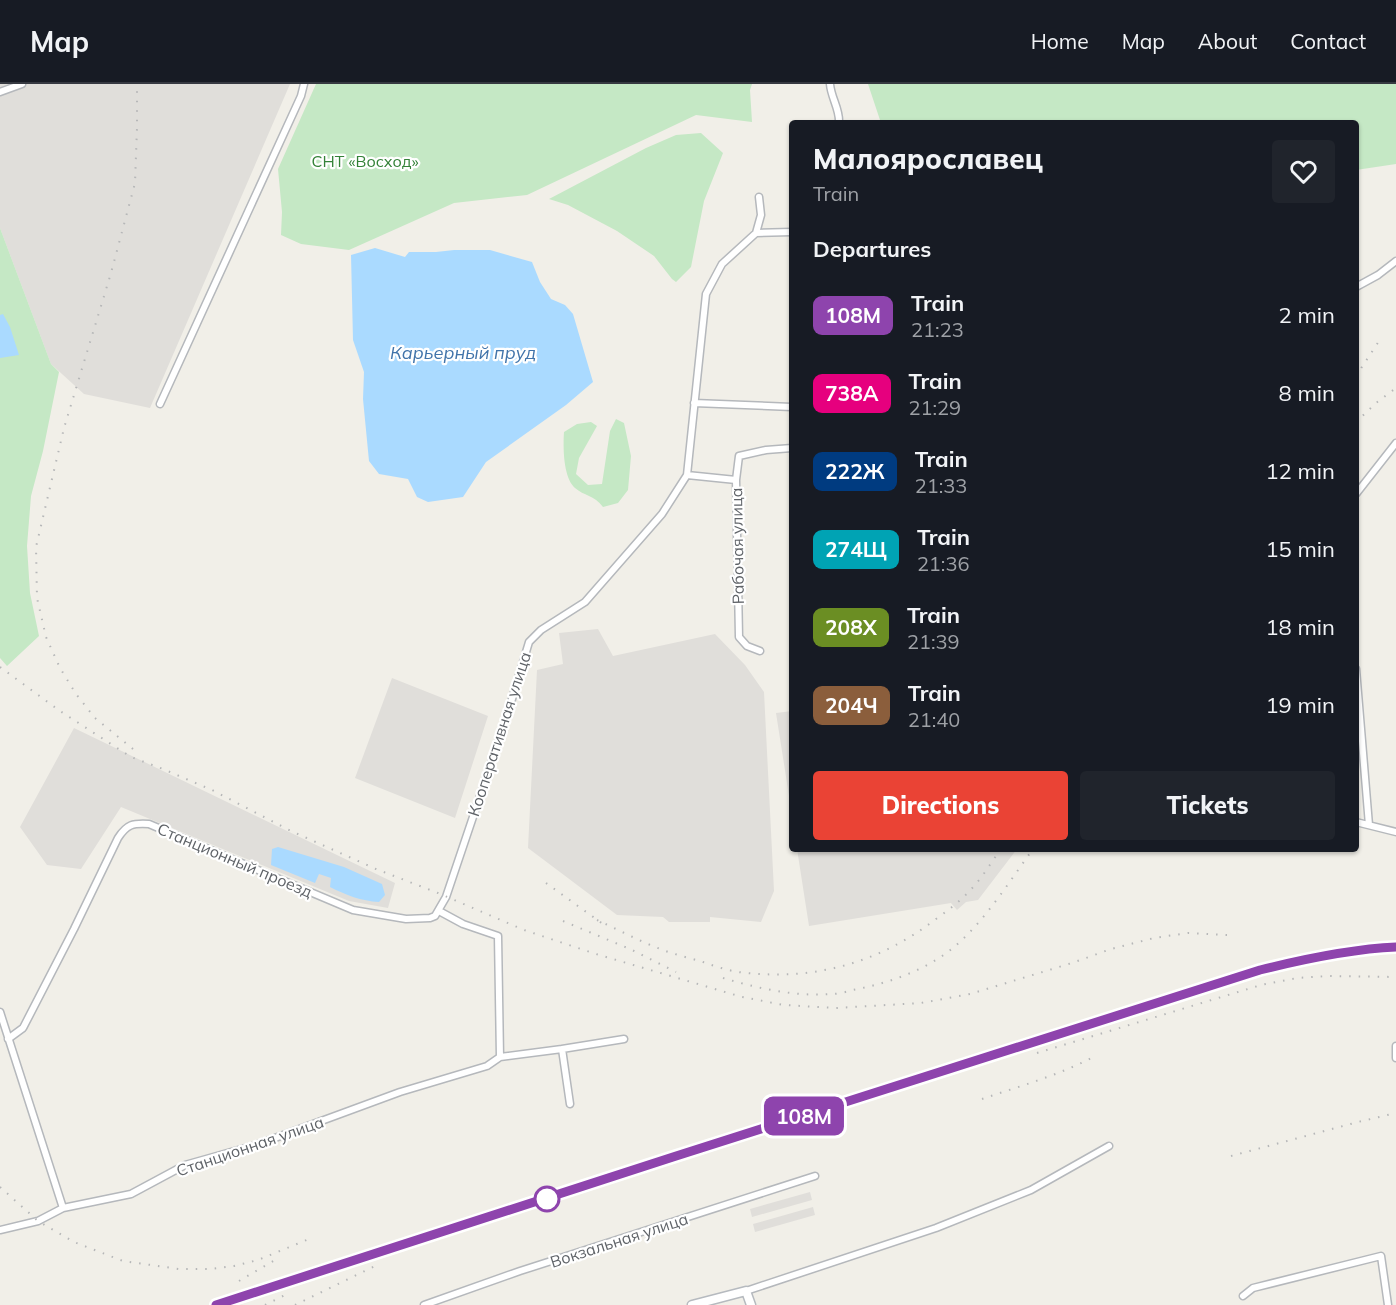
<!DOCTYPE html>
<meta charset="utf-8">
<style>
:root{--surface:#171b24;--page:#20242c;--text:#f1f3f6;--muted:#9ea1a6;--line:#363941;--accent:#ea4335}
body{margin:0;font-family:Mulish,sans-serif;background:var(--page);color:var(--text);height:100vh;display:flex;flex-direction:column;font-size:22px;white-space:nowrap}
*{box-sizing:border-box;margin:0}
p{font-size:20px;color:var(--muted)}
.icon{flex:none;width:33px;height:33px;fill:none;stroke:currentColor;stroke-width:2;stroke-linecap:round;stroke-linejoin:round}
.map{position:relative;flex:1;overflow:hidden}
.drawer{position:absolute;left:789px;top:36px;width:570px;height:732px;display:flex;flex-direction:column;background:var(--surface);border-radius:6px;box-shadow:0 2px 4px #0004}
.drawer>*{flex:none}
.badge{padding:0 12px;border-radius:9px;font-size:21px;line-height:39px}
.map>.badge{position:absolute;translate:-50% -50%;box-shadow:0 0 0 3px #fff}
h2{padding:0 24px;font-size:22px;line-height:54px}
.round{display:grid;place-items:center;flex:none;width:63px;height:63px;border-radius:6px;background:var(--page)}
.headline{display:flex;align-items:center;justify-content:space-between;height:102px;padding:0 24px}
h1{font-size:28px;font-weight:800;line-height:45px}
.action{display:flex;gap:12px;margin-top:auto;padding:12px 24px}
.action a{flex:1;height:69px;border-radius:6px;background:var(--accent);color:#fff;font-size:24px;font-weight:800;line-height:69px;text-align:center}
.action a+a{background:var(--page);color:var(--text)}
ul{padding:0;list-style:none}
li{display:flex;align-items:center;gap:18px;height:78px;padding:0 24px}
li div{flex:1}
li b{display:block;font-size:22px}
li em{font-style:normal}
li .badge{min-width:66px;font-weight:700;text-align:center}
header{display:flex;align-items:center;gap:36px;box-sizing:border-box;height:84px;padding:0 30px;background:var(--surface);border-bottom:2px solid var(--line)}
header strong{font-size:28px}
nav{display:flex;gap:33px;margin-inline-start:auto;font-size:21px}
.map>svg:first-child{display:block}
</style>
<header>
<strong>Map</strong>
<nav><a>Home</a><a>Map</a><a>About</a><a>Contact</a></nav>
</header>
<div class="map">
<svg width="1396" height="1221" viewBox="0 0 1396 1221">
<rect width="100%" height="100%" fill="#f1efe8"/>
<path fill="#e0deda" d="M0,0H290L150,324L84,310L51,280L0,144Z
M598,545L613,572L715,550L745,581L764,608L774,807L761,838L710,833V838H669L663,833L617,831L528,764L537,586L563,580L559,549Z
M392,594L488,632L455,734L355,694Z
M792,627V731L776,629Z
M74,644L395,799L388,824L349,817L121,723L81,785L47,781L20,743Z
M797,765H1017L978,816L966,818L957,826L951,819L809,842Z
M810,1108L812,1116L752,1133L750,1125Z
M813,1123L815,1131L755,1148L753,1140Z"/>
<path fill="#c5e8c5" d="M316,0H752L750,6L752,38L696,31L527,111L454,119L349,166L301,160L281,151L282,128L278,85Z
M868,0H1396V80L1356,86V39H881Z
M701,49L723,69L704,117L691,183L676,198L672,195L654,172L617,147L568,121L549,115L646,64L676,51Z
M0,144L51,280L59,288L43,367L31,412L27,462L30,509L39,552L7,582L0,574Z
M616,335L624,339L631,372L628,406L618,419L603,423C594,411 584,412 575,404C563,393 563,363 564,348L577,340L591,338L597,342L579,374L576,390L588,401L602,400L610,347Z"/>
<path fill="#aadaff" d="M375,164L405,173L409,168H436L454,166H490L532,178L540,198L551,215L565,221L573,230L593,298L566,321L486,378L463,413L428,418L417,413L408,395L379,390L369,377L363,315L364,288L353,256L351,171Z
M3,230L10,243L19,271L0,274V231Z
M278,763L344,783L382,800L385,811L379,818C361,817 346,811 330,803L331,794L319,790L315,799L271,781L272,765Z"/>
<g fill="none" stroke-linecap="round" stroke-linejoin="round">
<g stroke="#b5b8bc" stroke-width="9">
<path id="minor" d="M830,0C831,14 840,25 839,39
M0,8L22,0
M756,149L792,148
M1356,203L1378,191L1396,177
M694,319L792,323
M160,320L301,12L304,0
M687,391L736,396
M1356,410L1396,359
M760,567L747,562L739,553L736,396L739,372L766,366L792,364
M1356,585L1369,741
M1356,738L1396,748
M439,827L463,840L498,852L500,973
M0,928L63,1124
M8,955L23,944L74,845L118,754C127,740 133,739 149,740L353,826L406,835L430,834L435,832L446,813L506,635L529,558L541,546L585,518L662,430L687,391L706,210L722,180L756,149L761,131L759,113
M1396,962V974
M562,965L624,955
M0,1146L38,1137L63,1124L131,1110L185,1081L256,1061L400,1008L487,982L500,973L562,965L570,1020
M746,1207L936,1144L1031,1106L1109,1062
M1243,1212L1253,1204L1381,1172L1388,1221
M424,1221L520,1187L815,1092"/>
</g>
<g stroke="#b6babf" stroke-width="11">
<path id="secondary" d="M692,1221L746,1207L751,1221"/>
</g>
<use href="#minor" stroke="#fff" stroke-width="6"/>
<use href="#secondary" stroke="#fff" stroke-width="8"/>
<path stroke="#b6b7b8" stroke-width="2" stroke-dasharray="1.5 8" stroke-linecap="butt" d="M1356,292L1381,254
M1356,338L1376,319L1396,304
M0,583L60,627L131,673L163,685L212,706L291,747L376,785L438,809L524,846L596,870L742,913L784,921L836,924L921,919L970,910L1072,879L1111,865L1154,854L1188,849L1227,851
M133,665L95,634L76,610L60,584L46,553L37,514L36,463L64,344L111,189L135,99L137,44V0
M546,799L603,840
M597,836C619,846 641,858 663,866C676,871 690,874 703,878C717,883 732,888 747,889C818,896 880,878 936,835C950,825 963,815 974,802C984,791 992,777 1001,765
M563,837L630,865L676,888
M723,894C757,904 795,913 831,910C838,910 846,908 853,906C889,899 924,887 953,864C985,837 1009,798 1033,765
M1037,969L1261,901L1297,894L1328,892L1396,893
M982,1015C1020,1002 1060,991 1095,972
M1231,1072L1358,1038L1396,1029
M0,1103L38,1137L74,1158L123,1177L179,1185H210L234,1182L258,1176L309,1155
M239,1197L275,1176
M216,1221L673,1073L1260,886C1305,875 1350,865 1396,863
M265,1221L285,1211
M295,1221L375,1182"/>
</g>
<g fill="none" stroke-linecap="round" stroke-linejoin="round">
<g stroke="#fff" stroke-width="14">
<path id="line" d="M216,1221L673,1073L1260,886C1304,875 1350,865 1396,863"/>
</g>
<use href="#line" stroke="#8e44ad" stroke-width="9"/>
</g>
<circle fill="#fff" stroke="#8e44ad" stroke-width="3" cx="547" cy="1115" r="12"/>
<g text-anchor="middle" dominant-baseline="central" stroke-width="4.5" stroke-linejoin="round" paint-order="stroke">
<g font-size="16" fill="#348238" stroke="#fff">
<text x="365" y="77">СНТ «Восход»</text>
</g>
<g font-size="16" fill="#5f6368" stroke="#fff">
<text transform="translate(737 462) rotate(-91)">Рабочая улица</text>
<text transform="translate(499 650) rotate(-72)">Кооперативная улица</text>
<text transform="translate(235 776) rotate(23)">Станционный проезд</text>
<text transform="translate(250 1062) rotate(-19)">Станционная улица</text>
<text transform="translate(619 1156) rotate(-18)">Вокзальная улица</text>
</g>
<g font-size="18" font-style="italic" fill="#4174aa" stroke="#fff">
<text x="463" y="268">Карьерный пруд</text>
</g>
</g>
</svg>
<b class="badge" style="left:804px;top:1032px;background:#8e44ad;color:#fff">108М</b>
<section class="drawer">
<div class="headline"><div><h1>Малоярославец</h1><p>Train</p></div><a class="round"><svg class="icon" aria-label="heart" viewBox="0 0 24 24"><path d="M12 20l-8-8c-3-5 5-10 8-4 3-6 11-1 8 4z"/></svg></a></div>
<h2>Departures</h2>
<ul>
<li><span class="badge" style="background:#8e44ad;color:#fff">108М</span><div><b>Train</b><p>21:23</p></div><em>2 min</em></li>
<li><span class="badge" style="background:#e6007e;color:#fff">738А</span><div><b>Train</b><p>21:29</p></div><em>8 min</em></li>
<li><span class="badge" style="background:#003b80;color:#fff">222Ж</span><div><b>Train</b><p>21:33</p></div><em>12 min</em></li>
<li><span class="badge" style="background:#00a3b4;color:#fff">274Щ</span><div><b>Train</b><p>21:36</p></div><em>15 min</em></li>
<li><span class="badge" style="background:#6b8e23;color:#fff">208Х</span><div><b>Train</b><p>21:39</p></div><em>18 min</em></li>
<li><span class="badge" style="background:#8b5e3c;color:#fff">204Ч</span><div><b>Train</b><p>21:40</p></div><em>19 min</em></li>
</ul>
<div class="action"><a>Directions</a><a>Tickets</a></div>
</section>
</div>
